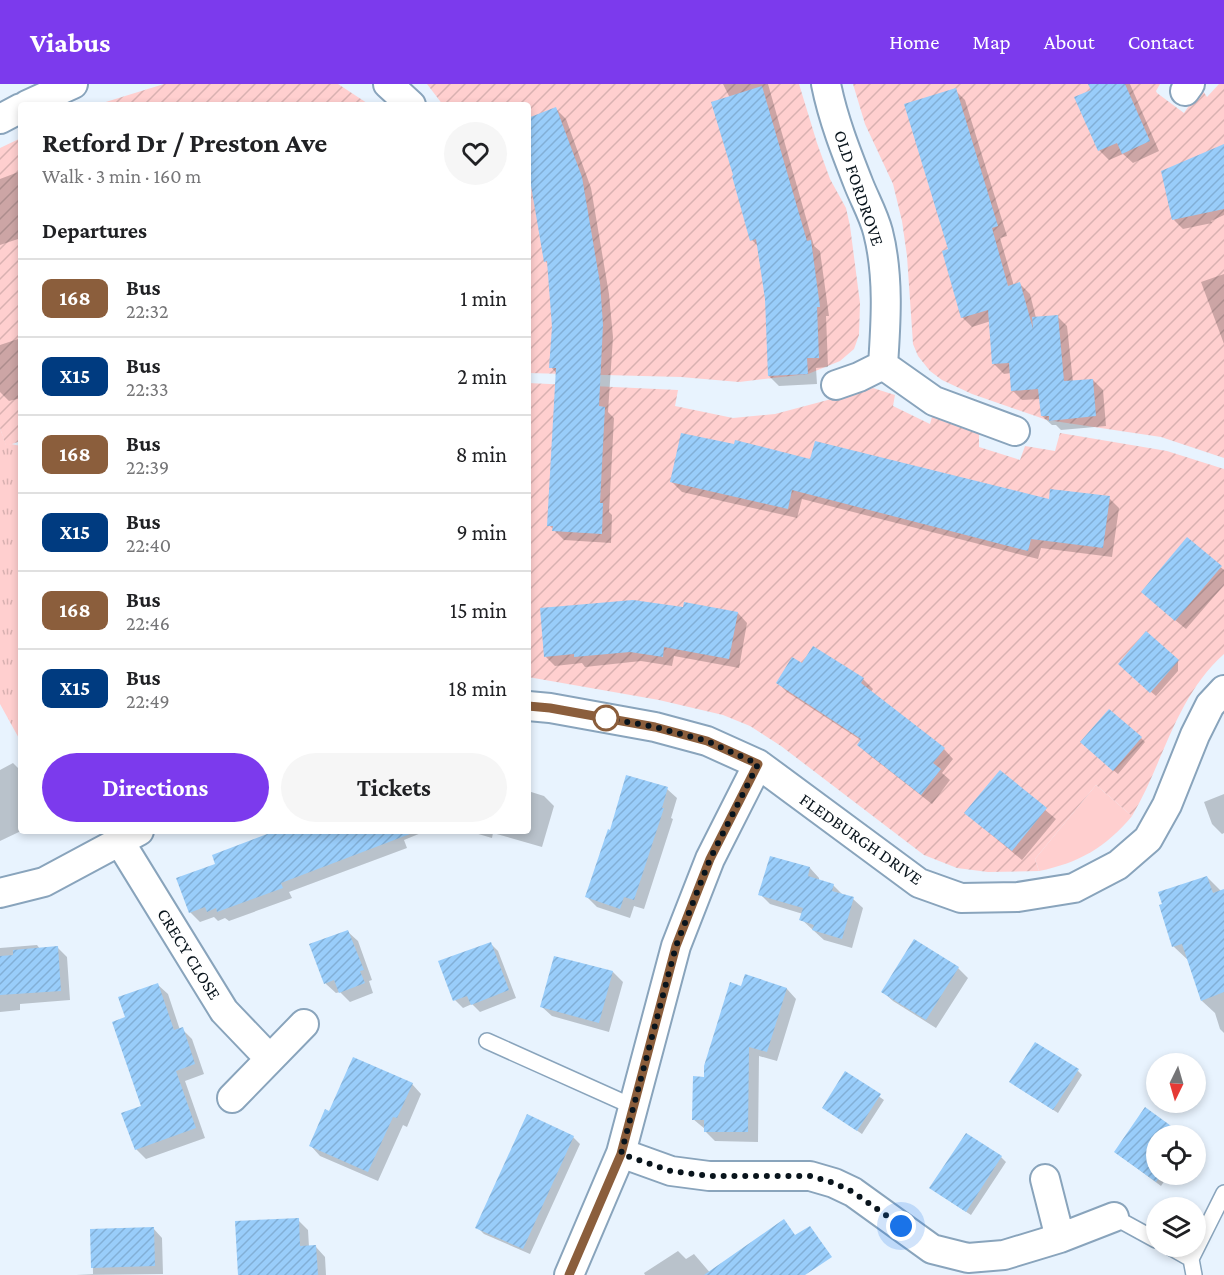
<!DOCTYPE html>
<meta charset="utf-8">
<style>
:root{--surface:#fff;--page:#f6f6f6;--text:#202124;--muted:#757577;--line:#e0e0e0;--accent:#7c3aed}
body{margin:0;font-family:"Crimson Pro",serif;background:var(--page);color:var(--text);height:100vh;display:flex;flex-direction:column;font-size:22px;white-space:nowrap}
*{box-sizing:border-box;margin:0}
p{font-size:20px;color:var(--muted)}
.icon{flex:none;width:33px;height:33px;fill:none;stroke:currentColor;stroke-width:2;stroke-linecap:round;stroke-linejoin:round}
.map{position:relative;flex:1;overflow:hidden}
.details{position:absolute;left:18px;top:18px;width:513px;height:732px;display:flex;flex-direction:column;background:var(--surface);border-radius:6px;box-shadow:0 3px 9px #0003}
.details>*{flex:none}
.badge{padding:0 12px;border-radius:9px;font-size:21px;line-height:39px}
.needle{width:39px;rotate:185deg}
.controls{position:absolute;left:1146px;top:969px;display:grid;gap:12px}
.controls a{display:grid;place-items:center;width:60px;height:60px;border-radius:50%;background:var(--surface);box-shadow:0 3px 9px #0003;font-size:30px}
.you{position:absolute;width:30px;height:30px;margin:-15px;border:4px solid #fff;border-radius:50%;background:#1a73e8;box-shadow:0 0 0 9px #1a73e833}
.map>.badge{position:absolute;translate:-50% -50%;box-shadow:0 0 0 3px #fff}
h2{padding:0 24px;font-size:22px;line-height:54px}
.round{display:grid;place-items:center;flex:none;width:63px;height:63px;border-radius:32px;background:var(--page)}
.summary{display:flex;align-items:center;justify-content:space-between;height:102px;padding:0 24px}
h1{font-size:28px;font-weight:700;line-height:45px}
.action{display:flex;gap:12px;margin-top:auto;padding:12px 24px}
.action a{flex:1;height:69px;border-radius:36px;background:var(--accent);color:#fff;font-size:24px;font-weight:700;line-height:69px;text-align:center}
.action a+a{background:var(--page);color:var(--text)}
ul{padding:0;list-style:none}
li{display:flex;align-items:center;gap:18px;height:78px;padding:0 24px;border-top:2px solid var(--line)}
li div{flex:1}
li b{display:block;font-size:22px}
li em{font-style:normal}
li .badge{min-width:66px;font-weight:700;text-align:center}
header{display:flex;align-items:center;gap:36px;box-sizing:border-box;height:84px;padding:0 30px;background:var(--accent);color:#fff}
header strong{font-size:28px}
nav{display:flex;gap:33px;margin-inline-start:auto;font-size:21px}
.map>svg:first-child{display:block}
</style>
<header>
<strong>Viabus</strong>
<nav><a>Home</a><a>Map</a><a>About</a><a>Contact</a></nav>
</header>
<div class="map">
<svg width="1224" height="1191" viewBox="0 0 1224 1191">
<defs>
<pattern id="park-tufts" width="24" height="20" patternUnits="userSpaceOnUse" patternTransform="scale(1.5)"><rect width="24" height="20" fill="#ffcfcf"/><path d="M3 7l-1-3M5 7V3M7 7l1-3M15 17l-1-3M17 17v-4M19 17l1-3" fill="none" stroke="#d9b1b1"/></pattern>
<pattern id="garden-furrows" width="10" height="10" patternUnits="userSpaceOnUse" patternTransform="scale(1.5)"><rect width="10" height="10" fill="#ffcfcf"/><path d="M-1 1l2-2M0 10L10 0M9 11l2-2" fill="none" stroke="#d9b1b1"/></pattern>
<pattern id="building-hatch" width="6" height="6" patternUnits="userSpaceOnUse" patternTransform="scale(1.5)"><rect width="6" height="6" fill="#99cdfa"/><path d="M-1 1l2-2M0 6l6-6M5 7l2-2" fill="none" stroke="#82afd6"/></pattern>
</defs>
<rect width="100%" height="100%" fill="#e8f3fe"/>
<path fill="#ffcfcf" d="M1096,701L1132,732C1106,763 1079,779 1039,787L1035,775Z"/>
<path fill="url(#park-tufts)" d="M0,344L6,361L11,360L21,362V658L0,620Z"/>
<path fill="url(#garden-furrows)" d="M164,0H338L370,21H96Z
M427,0H799L817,59L830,95L846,124L850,142L860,219L859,251L854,265L840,277L808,290L739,298L681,293L528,289V21H443Z
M853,0H1160L1156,7L1157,9L1184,29L1201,4L1207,13L1219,0H1224V374L1161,353L1047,336L972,310L942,296L930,287L918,272L913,260L907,172L902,137L893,100L865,40Z
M21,54V357L6,362L0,344V64Z
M528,299L678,306L675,322L733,334L775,330L873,304L895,311L893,322L930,340L933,329L979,350V363L1020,376L1025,362L1055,367L1060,349L1167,367L1224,385V570C1175,614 1164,678 1132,732L1096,701L1035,775L1039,787L988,788L957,784L924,771L781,662L750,642L723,631L659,616L528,593Z"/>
<path fill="#0003" d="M723,0H768L814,162L820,167L829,232H826L828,283L816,284L817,300L779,302L769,292L766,214L759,163L752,156L730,14Z
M1090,0H1130L1159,67L1133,79L1123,70L1109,76L1099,66L1093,7Z
M955,6L965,16L1007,152L1000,154L1014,202L1020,200L1030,210L1036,234L1057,232L1067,242L1073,298L1093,296L1103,306L1106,342L1061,346L1056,341H1052L1042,332L1041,315L1022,316L1012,306L1011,289L1004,290L994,280L991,237L972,243L962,233L950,166Z
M556,25L566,35L591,104L609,210L613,253L608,328L614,334L609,428L612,431L611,459L564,456L549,441L557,290L551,283L553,243L549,181L545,177L531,96L528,92V36Z
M1224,62V131L1211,137L1212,139L1183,145L1174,136Z
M21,87V154L0,161V95Z
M1224,190V260L1201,198Z
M21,254V314L9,317L0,308V261Z
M811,376L1050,417L1109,414L1119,424L1112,473L1041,464L1038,475L802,415L797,434L682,408L672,398Z
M1187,455L1224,486V501L1186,545L1153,518Z
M738,529L747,539L739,584L674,572L672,582L641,577L585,583L582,579L555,582L545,572Z
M1178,577V587L1156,612L1124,585Z
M863,595L873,605L871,608L944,665L953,675L942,689L950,696L932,720L868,670L859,661L862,657L787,608L778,599Z
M1141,654L1145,658L1118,690L1086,663Z
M13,679L21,687V747L0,757V686Z
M1000,688L1056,735L1022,776L976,738Z
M667,705L677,714L671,734L673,735L644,825L634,822L630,834L597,823L587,813L611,748Z
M528,707L544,712L554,722L542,763L493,749L492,754L468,747H528Z
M1224,710V749L1222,750L1212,740L1204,718Z
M279,747H426L404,756L407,764L289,808L292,814L229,837L225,834L218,837L214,833L200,838L190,828L217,781Z
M810,784L819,794V797L833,801L844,812L853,815L863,824L852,864L824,856L801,835L803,830L770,820L760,810Z
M1207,793L1224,810V949L1220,945L1215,929L1202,917L1189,877L1173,862Z
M348,848L358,857L372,896L369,897L373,909L350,918L340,908L336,909L326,900L311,861Z
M490,859L498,867L516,914L480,928L472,920L463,924L455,916Z
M37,861L40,865L57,863L67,873L70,916L20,920V926L0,928V864Z
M555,873L613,888L623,898L609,948L552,932L542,923Z
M958,884L968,894L936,944L893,917L883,908Z
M746,892L787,905L796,915L777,977L759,972L758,1058L715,1057L705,1047V1045L693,1035L705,994Z
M158,901L168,910L180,946L182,945L192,955L204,990L185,997L205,1054L146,1075L136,1065L143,1023L127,934Z
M1078,987L1082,991L1058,1029L1016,1002Z
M846,989L884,1016L862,1050L824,1024Z
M412,1000L421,1010L407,1043L403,1041L378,1097L320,1072L311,1062L330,1029Z
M528,1032L573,1053L580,1060L530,1170L484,1150L477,1143Z
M1156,1052V1090H1169L1161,1102L1115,1068Z
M1001,1073L1006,1078L971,1131L936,1108Z
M298,1136L308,1146L309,1163H316L325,1173L326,1191H240Z
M153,1144L162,1154L163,1190L76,1191L93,1190L92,1147Z
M678,1167L686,1175L694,1170L712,1191H645L644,1189Z"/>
<path fill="url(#building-hatch)" d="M1088,0H1125L1150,57L1122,70L1117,59L1098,67L1074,13L1091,6Z
M762,2L807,157L811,156L820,223H817L819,274H807L808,290L768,292L765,215L756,155L750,157L732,92L733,91L711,18Z
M956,4L998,142L992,144L1008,202L1020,198L1033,245L1032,233L1058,231L1064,297L1093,295L1096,332L1049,337V332H1041L1038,305L1011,307L1009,279L992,280L988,226L961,234L942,167L948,165L904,20Z
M556,23L582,93L600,199L603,241L599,322L605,323L600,419H603L602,450L552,447L553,442H547L556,284H549L552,243L547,177L544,178L528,84V34Z
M1224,60V125L1172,136L1161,87Z
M681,349L734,360L735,356L810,375L815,357L1049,415L1050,405L1110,412L1103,464L1031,455L1028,467L792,406L788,425L670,398Z
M1187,453L1222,482L1175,537L1141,508Z
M633,516L683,523L684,518L738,528L729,575L664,563L663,573L630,568L574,573V570L544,573L540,524Z
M1146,547L1179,576L1150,609L1118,580Z
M813,562L864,594L861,599L945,664L933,679L941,685L921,711L857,661L861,655L776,599L792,573L802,579Z
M1109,625L1142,653L1113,687L1080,658Z
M1000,686L1047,724L1012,767L964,729Z
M626,691L668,703L662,724H664L634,816L624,813L620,825L585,813L608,745L610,746Z
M275,747H409L410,750L281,799L283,804L217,828L216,824L207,828L205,823L189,829L176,794L215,780L212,771Z
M770,772L810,783L808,792L834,800L832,807L854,813L842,855L812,846L814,841L799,836L803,824L758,811Z
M1207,792L1213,809L1224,805V908L1201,917L1182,860L1172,863L1159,821L1162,820L1158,808Z
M348,846L364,886L360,887L365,899L339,909L334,896L324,900L309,860Z
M914,855L959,883L926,936L881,908Z
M491,858L509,906L471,921L467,912L453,917L438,877Z
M58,862L61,907L0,911V872L13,871V866Z
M554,872L613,887L599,939L540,923Z
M745,890L787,904L767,968L749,963L748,1048H704V1036H692L693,992L704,993V982L730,898L741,902Z
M158,899L174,946L183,943L195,980L176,987L196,1044L135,1066L121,1029L141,1022L112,938L125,933L118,913Z
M1035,958L1079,985L1053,1026L1009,998Z
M353,973L413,999L397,1034L393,1033L368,1088L309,1062L325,1025L329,1027Z
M845,987L881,1010L857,1047L822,1024Z
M1145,1023L1185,1052H1156V1090H1162L1156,1098L1114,1068Z
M527,1030L574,1052L523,1165L475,1144Z
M966,1049L1002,1072L966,1128L929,1104Z
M299,1134L300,1162L316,1161L318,1191H238L235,1137Z
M784,1135L795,1151L810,1142L832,1173L805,1191H704Z
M154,1143L155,1182L91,1184L90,1145Z"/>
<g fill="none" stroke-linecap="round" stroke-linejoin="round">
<g stroke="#89a4bc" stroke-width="18">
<path id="service" d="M487,957L634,1023
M1114,1133L1156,1156
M1168,1162L1191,1175L1194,1191
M1191,1175L1224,1109"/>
</g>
<g stroke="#89a4bc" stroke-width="32">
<path id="minor" d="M388,0L411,21
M826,0C833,35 846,68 859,101C865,116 874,132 878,148C889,191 886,238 883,281
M1185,7L1190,0
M27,21L73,0
M0,35L21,24
M836,301L859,293L883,281L934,317L1015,347
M528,622L550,624L655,643L707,657L758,680L919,799L961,814L1018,813L1074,804L1118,781L1148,755L1167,721L1195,651L1210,621L1224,606
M120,758L224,927L269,974
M0,809L44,798L139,747
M232,1014L304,940
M621,1069L671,1087L709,1092H810L834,1099L853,1108L932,1165L968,1174L1004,1171L1060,1154L1114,1133
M1045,1095L1060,1154
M569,1191L621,1069L676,862L710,775L758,680"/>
</g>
<use href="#service" stroke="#fff" stroke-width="15"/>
<use href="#minor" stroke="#fff" stroke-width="28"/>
</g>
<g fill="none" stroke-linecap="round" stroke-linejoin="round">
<g stroke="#fff" stroke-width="14">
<path id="line" d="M528,622L550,624L655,643L707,657L758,680L710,775L676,862L621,1070L569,1191"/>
</g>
<use href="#line" stroke="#8b5e3c" stroke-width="9"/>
<path stroke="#09141c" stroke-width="6" stroke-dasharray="0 10.8" d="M606,634L655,643L707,657L758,680L710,775L676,862L621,1070L671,1087L709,1092H810L834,1099L853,1108L901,1142"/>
</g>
<circle fill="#fff" stroke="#8b5e3c" stroke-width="3" cx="606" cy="634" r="12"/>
<g text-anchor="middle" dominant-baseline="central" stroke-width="4.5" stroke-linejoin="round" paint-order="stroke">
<g font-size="18" fill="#09141c" stroke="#fff">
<text transform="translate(859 104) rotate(71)">OLD FORDROVE</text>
<text transform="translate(861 755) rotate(35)">FLEDBURGH DRIVE</text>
<text transform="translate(189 870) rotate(58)">CRECY CLOSE</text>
</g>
</g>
</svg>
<div class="controls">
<a><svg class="needle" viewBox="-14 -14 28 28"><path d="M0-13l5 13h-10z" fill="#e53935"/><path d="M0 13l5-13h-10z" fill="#757577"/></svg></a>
<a><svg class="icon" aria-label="locate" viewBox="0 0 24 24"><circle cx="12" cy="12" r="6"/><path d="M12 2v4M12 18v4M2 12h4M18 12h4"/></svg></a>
<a><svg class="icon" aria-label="layers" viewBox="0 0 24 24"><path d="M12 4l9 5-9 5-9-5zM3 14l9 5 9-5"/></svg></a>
</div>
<div class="you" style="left:901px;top:1142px"></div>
<section class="details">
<div class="summary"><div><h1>Retford Dr / Preston Ave</h1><p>Walk · 3 min · 160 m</p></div><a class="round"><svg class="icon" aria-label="heart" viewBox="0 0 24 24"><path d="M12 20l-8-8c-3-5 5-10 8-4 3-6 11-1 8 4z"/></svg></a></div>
<h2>Departures</h2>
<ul>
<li><span class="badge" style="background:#8b5e3c;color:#fff">168</span><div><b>Bus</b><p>22:32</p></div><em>1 min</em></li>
<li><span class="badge" style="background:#003b80;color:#fff">X15</span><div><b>Bus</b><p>22:33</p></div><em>2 min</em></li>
<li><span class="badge" style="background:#8b5e3c;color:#fff">168</span><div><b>Bus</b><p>22:39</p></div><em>8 min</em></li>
<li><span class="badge" style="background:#003b80;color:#fff">X15</span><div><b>Bus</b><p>22:40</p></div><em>9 min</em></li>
<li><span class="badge" style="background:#8b5e3c;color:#fff">168</span><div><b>Bus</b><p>22:46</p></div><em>15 min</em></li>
<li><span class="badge" style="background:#003b80;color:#fff">X15</span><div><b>Bus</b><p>22:49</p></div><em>18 min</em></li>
</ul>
<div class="action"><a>Directions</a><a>Tickets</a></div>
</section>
</div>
